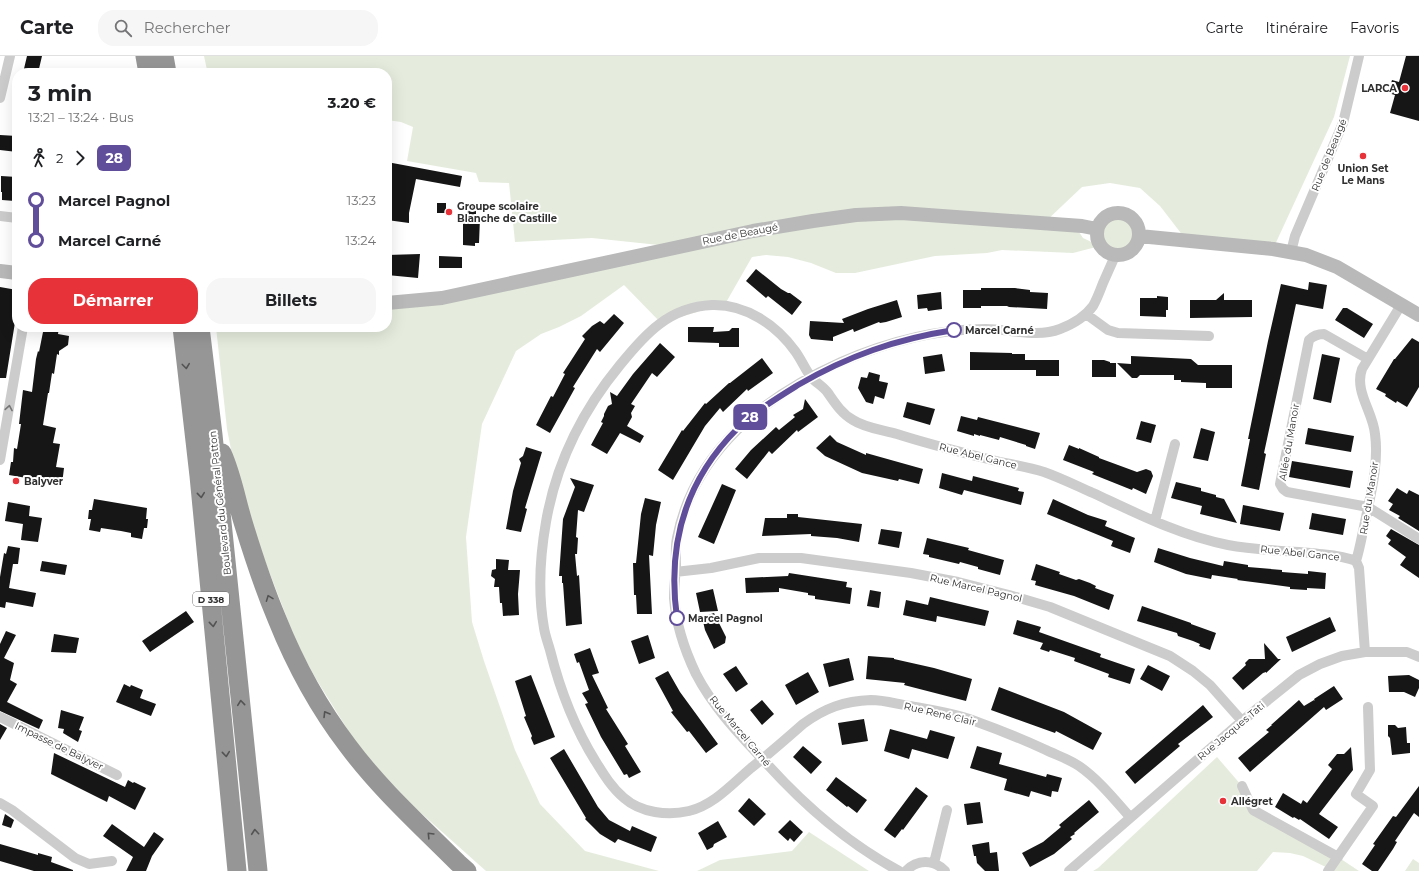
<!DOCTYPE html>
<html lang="fr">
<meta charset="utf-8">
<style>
:root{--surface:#fff;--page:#f6f6f6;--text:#202124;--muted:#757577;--line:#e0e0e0;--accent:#e63238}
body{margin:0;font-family:Montserrat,sans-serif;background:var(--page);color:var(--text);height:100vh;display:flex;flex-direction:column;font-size:15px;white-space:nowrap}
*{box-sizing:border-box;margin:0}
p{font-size:13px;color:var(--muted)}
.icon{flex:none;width:22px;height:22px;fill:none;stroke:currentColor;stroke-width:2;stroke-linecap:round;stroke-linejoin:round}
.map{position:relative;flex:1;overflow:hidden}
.details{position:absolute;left:12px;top:12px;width:380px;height:264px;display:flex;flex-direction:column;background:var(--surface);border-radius:16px;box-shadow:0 4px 16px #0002}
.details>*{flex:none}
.badge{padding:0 8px;border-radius:6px;font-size:14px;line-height:26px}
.map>.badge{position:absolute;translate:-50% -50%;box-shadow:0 0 0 2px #fff}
.legs{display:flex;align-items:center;gap:6px;height:44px;padding:0 16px;font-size:13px}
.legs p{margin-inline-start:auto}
.head{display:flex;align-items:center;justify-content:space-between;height:68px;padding:0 16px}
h1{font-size:22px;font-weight:700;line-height:30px}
.button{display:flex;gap:8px;margin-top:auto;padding:8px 16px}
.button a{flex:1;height:46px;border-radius:16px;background:var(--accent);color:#fff;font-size:16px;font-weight:700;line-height:46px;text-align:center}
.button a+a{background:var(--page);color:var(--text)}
ul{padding:0 16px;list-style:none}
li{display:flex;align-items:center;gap:14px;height:40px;font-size:15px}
li i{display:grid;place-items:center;width:6px;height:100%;margin:0 5px;background:currentColor}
li i::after{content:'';width:10px;height:10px;margin:-5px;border:3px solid;border-radius:50%;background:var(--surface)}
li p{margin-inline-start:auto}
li:first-child i{background:linear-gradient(#0000 50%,currentColor 0)}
li:last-child i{background:linear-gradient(currentColor 50%,#0000 0)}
header{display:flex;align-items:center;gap:24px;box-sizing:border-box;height:56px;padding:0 20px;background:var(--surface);border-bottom:1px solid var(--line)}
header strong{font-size:19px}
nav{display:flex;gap:22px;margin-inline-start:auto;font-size:14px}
.search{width:280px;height:36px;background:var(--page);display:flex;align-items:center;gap:10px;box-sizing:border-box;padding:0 14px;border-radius:16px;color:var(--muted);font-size:15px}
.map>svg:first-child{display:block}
</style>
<header>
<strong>Carte</strong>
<div class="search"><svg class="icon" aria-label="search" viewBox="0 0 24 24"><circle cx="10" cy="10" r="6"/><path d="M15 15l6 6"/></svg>Rechercher</div>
<nav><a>Carte</a><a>Itinéraire</a><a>Favoris</a></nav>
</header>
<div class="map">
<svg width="1419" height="815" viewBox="0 0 1419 815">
<rect width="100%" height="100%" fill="#fff"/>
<path fill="#e5ecdd" d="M204,0H1350L1334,61L1273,193L1187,185L1160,150L1140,132L1110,127L1082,131L1044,167L1075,170L1083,182L1100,190L1073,197L1002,194L987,197L935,200L855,217H836L811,207L788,201L766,199L752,201L724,250L720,249L661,267L624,229L581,260L559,271L541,278L516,295L482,368L466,481L472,566L484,605L515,694L540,748L585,795L659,815H486L413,750L383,718L354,684L316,623L297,588L253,474L237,424L227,373L216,271H387V247L678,191L592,182L515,186L509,127L479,126L476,117L407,105L413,71L401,66L387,64V17H210L207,14Z
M1100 179a17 17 0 1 1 34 0a17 17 0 1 1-34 0Z
M1217,701L1242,730L1253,754L1338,801L1359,815H1334L1303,800L1290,797L1273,796L1257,815H1093L1098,812Z
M809,776L869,815H697L720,804L792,795Z
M1413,803L1419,807V815H1405Z"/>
<path fill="#161616" d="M27,0H42L38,17H23Z
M1406,0H1419V65L1390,57L1395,39L1388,37L1392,24L1399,26Z
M0,79L17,80V96L0,94Z
M387,106L462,120L460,131L416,123L409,157V167L387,164Z
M1,120L17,121L15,145L2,144V136H1Z
M437,147H446V157H437Z
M466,149L476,150V162H480L479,187H475V190L463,189V160H466Z
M420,198L418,222L387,219V199Z
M439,200L462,201V212H439Z
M756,213L781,233L788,237H790L802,246L792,259L768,240L766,242L746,225Z
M1309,226L1327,229L1323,253L1296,248L1264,397L1266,398L1259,434L1241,430L1250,383H1248L1268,285L1281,228L1308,234Z
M0,231L17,234V254L6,322H0Z
M981,232H1015L1030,234V236L1048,237L1047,253L1009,251L1007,250H981V252H963V234H981Z
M941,236L942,253L928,255L927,252L918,253L917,239Z
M1224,237V244H1252V261L1190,262V244H1216Z
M1157,240L1168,241V254H1166V261L1140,260V242H1157Z
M897,244L902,261L886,266L880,267L879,266L854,276L853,273L833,281V285L811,283L809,279L810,265L844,267L842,263L868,253Z
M1343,252H1347L1373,268L1364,282L1335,264Z
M614,258L624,267L600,296L597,293L573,331L575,332L550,377L536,369L551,340L553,341L565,318L563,317L585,283L582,280L592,270L600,265L604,268Z
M44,271H59L58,278L69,280L68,289L59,295V299L57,298L54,318L52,317L49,337H48L43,369L56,372L53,387L60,388L56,411L64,412L62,428L9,419L11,406H13L14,392L17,393L21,368H19L23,334L32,336L36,303L38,295L39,296Z
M688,271H714L713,276L729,275L732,272H739V291H719V287L688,286Z
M1412,282L1419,286V331L1407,351L1397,345L1396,347L1385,340L1386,338L1376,333L1394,303H1395Z
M660,287L675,301L657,321L652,317L631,348L635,350L631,357L632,361L627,370L644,380L640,387L620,377L607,398L591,389L603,367L601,366L604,360V358L608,350L612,348L610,336L617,340L633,318Z
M970,296L1012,297V298H1025V304H1059V320H1036V314H970Z
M942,298L945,315L925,318L923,301Z
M1322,298L1340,302L1331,347L1313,343Z
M1131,300L1191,303L1198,309H1232V332H1206V327L1181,326V324H1174V319H1140L1137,322H1132L1117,307L1131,308Z
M762,302L773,317L748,335L747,333L723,356L720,352L705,370L673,424L658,414L682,374L683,375L705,347L706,348L729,327H730Z
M1092,304H1104L1110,306V307H1116V321H1092Z
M869,316L880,319L879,325L888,327L884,343L875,340L873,348L866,346L858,332L861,321L867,322Z
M805,343L818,361L798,376L797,374L772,398L769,395L747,423L735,413L751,394L776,371L779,374L795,361L793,359L803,353Z
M907,346L935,353L930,369L903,361Z
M961,360L977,364L978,361L1040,377L1035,393L1026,390V389L1000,381L999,384L980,379V380L974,378V380L957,375Z
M1141,365L1156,369L1151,387L1136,383Z
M1201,372L1215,376L1208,405L1193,402Z
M1308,372L1354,380L1351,396L1305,388Z
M830,379L837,386L866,399V397L923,413L919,428L899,423L898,425L862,417L825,400L816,392Z
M1069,389L1079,393V392L1099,401V402L1137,416L1146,413L1151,415L1153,420L1146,438L1133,432L1132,434L1092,418L1094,416L1063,404Z
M526,391L542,396L525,452L527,453L521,476L506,473L513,435L521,407L519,403L523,400Z
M1292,405L1353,415L1350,432L1289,421Z
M942,417L972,425L973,420L1019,432L1018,435L1024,436L1021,449L964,434L962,439L939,432Z
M570,422L594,429L584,456L578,454L576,481L578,482L577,498H575L577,520L579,519L582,568L566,570L563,527H562V520H559L563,463L575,431Z
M1176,426L1201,432V435L1216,439V441L1224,443L1237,467L1200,458L1202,450L1171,442Z
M722,428L736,434L714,488L698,481Z
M1397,432L1407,438L1409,434L1419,439V475L1398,462L1400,460L1389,454L1393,448L1388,445Z
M645,442L661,446L656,469L653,500L649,499L652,558H637L636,539H634L633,507H636L641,458Z
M94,443L147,452L146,463H148L147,472H144L142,483L131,481V477L121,475L101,472L100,476L89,474L91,463H88L89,454H92Z
M1053,443L1088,459L1107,465L1105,470L1135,482L1130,497L1111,490L1113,485L1047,458Z
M8,446L30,450L29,460L42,462L38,486L21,484L23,468L5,465Z
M1243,449L1284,457L1280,475L1240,468Z
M1312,457L1346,463L1343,479L1309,473Z
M787,458H798V461L862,468L859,486L837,482L811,480V478L762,480L765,462H787Z
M881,473L902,476L899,492L878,488Z
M1391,473L1419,489V522L1400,509L1406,501L1388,488L1391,484L1386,480Z
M927,482L969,492L968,494L1004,504L1000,519L978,513V511L960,506L959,508L929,501V499L923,498Z
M8,490L20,492L18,508H13L9,532L36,537L33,551L6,546L5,552L0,551V521L4,497L6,498Z
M1158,492L1190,502L1223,510L1224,505L1248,509V511L1282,514V516L1308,518V515L1326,517L1325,533L1307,532V534L1290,533V531L1237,524L1238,523L1212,519L1211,523L1186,518L1154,506Z
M496,503L509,504L508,514H520L518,538L519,559L503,560L502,547H500L499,531H494L495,523L491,520L492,514L496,513Z
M42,505L67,509L65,519L40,515Z
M1036,508L1060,516L1059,518L1076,524L1079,523L1090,527L1096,530L1095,532L1114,539L1109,554L1074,540L1035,529L1036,525L1031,524Z
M789,517L847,526L846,531L852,532L850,548L815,543V540L808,539V537L779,532V536L746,537L745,522L788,520Z
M713,533L718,555L700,556L696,537Z
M870,534L881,536L879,552L867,550Z
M930,541L989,555L985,570L937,560L936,566L903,559L906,544L928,549Z
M1142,550L1191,567V568L1216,577L1210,594L1199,590L1200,588L1193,585L1178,580L1177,577L1137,565Z
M186,555L194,566L150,596L142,585Z
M714,557L726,581L725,587L714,593L705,574L702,561Z
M1330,561L1336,575L1292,596L1286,581Z
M1017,564L1041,571L1039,576L1101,598L1100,601L1135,613L1130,628L1108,621L1109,618L1074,605L1075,602L1050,594L1049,596L1040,593L1043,587L1013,578Z
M6,575L16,579L4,602L14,607L10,624L17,628L7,646L43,664L39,673L0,655V588Z
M54,578L79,582L76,597L51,596Z
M648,579L655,602L639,608L631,585Z
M1264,587L1278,603H1281L1266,617V616L1263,617L1243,634L1232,622L1246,609L1245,607L1249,603H1265Z
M590,592L599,617L592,619L608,652L606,653L628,688L625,690L641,716L629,722L627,718L624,719L601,681L585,648L588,647L582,637L589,634L579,606L577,607L574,598Z
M868,600L894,602V603L934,612L972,623L966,645L904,629L905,627L866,623Z
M849,602L854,624L829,631L823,608Z
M1148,609L1170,620L1162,635L1140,623Z
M736,610L748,628L736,636L723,618Z
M668,615L680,636L718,688L706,697L689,675L687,676L671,656L673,655L655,622Z
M808,616L819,636L796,649L785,629Z
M531,619L555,681L534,689L531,682L532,680L524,661L526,660L515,625Z
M1409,619L1419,624V632L1415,641L1404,636H1389L1388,620Z
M124,628L130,631L131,629L143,634L140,642L156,648L151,660L116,646Z
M1334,630L1343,643L1326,654L1324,651L1250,716L1238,702L1269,676L1266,674L1272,669H1271L1299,644L1304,650L1314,644L1315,645L1314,643Z
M999,631L1064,656L1102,677L1093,694L1056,675L1055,677L991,654Z
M762,644L774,658L762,669L750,654Z
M1203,649L1213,661L1178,688L1180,690L1135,728L1125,716Z
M61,654L84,661L79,674L82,675L78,686L63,677L64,673L58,672Z
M864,663L868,685L842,689L838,667Z
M0,668L7,672L0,684Z
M1388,669H1395L1398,672L1406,671L1407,687H1410V697L1392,699L1390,682L1388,680Z
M890,673L927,683L930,674L955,681L948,703L912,693L909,703L884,695Z
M803,690L822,706L811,718L793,701Z
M977,690L1002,697L999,708L1046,721L1047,718L1062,722L1058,736L1052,735L1051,741L1031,735L1029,741L1004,734L1007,723L970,712Z
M1351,691L1353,714L1319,758L1338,771L1329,783L1300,763L1299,764L1294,761L1293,762L1275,751L1283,737L1301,748L1303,744L1307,747L1332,713L1328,709L1337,698H1344Z
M564,693L598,751L609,764L630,775L632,770L657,781L651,796L618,783L615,787L600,778L585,763L586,762L550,702Z
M54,697L125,731L128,724L133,727L134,726L146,732L135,754L109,740L107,746L51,718Z
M836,721L867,744L857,757L848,750L847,751L826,734Z
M1419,730V761L1414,757L1395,785L1397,786L1393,793L1378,815H1372L1362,808L1375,789L1373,788L1393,760L1396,761Z
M916,731L928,740L903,774L902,773L895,782L884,774Z
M749,742L766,758L754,770L738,755Z
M1089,744L1099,756L1074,777L1075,778L1070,781L1072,783L1054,798L1030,811L1022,797L1043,786L1061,771L1059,769Z
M980,746L983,767L967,769L964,748Z
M5,758L14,764L11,772L2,769Z
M790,764L803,776L794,786L790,782L788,785L778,776Z
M718,765L727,781L714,788L713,791L707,794L698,777Z
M112,768L144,791L154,776L164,783L152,800L146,815H126L133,801L103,780Z
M989,786L990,797L997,796L999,815H985L977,807L976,800H974L972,789Z
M0,788L38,799V797L52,801L51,806L73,814V815H34L0,805Z"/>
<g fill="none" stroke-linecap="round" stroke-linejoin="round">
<path stroke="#ccc" stroke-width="10" d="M0,42L10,0
M0,160L17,162
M1291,196L1295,180L1343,67L1359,0
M1086,258L1108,274L1118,277L1209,280
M1368,303L1324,278C1318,278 1314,279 1309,284L1280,428L1283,433L1287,436L1368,451L1419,483
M0,404L23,271
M1155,465L1175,388
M1356,505C1360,492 1362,479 1365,466C1371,437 1379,407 1375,378C1373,356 1354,335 1362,313L1401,249
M675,516L711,512L759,502H801L911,517L958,526L1009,539L1050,551L1170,600L1193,615L1210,629L1242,665
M0,661L117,719
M1242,730L1253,754L1338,801
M0,747L12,754L75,802L89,808L112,805
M1130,761C1114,743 1099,724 1079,710C1069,703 1056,699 1046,694C1022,683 997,673 972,664C952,657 931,654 910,650C897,648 884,644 871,644C844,645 825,652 803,668C786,683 769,698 751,712C732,728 714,749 689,755C668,760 641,757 624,742C612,732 604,719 596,706C574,671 560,634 550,594C548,587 545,579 544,572C538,538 540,500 546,466C556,408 583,354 620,309C645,278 669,251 712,249C746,248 776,269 795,295C801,303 805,313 811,321C816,327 823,330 828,337C835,347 842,358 853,364C865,372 883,374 897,378C928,388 960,396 992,404C1009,408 1027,411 1044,416C1061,422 1077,430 1093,437C1136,457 1181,480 1228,489C1255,494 1284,495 1311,497C1326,499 1342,499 1356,505L1359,512L1365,596
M934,807L947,754
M899,815C849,788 805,750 767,708C742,681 714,653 696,618C685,595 676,568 674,542C674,532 675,522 676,512C676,502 675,492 677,482C694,395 765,340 841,306C887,286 936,273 986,273C1010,273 1037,282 1060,273C1073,268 1085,261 1093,250C1097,243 1100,235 1103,227C1107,218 1111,209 1115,200
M906,815C917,803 934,803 945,815
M1069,815L1242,665L1299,619L1320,608L1342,600L1365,596H1407L1419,601
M1328,815L1373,750L1356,738L1370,714L1368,651"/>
<path stroke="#b9b9b9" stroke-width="14" d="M1097 178a21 21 0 1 1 42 0a21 21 0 1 1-42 0Z
M1139,180L1273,193L1306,199L1337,211L1419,259
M0,215L17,217
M387,247L442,242L753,175L813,165L856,159L901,157L1082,170L1097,173"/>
<path stroke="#969696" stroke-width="19" d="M145,0L148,17
M164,0L167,17
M182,271L199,420L237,815
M200,271L213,379L258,815
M222,397C232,419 236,443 243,466C253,499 264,532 277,563C295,608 319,652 348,690C380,733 420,769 458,807L467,815"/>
</g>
<defs><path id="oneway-chevron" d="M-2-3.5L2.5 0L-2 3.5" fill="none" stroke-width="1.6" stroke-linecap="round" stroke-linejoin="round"/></defs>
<g stroke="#535353">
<use href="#oneway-chevron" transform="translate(186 310) rotate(83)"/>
<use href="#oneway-chevron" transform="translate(201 439) rotate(84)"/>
<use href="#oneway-chevron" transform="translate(269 542) rotate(-111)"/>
<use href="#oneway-chevron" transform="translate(213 568) rotate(84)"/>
<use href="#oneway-chevron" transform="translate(241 647) rotate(-96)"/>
<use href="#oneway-chevron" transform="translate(326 658) rotate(-121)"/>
<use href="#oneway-chevron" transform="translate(226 698) rotate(84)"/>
<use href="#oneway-chevron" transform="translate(255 776) rotate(-95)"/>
<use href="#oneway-chevron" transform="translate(430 779) rotate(-134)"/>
</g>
<use stroke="#767676" href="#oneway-chevron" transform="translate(9 352) rotate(-80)"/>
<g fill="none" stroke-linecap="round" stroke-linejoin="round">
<g stroke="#fff" stroke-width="9">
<path id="line-1" d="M677,562C667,490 685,425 737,373C754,356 777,342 798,329C848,300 896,283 954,274"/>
</g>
<use href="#line-1" stroke="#614e9b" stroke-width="6"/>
</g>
<g fill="#e63238" stroke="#fff" stroke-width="1.5">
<circle cx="1405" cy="32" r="4"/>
<circle cx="1363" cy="100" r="4"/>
<circle cx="449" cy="156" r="4"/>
<circle cx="16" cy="425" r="4"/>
<circle cx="1223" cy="745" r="4"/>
</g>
<g fill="#fff" stroke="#614e9b" stroke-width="2">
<circle cx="954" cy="274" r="7"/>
<circle cx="677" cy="562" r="7"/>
</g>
<g text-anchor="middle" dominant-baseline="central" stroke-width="4" stroke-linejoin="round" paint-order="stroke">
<rect fill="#fff" stroke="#6d6d6d" stroke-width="1" x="193" y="536" width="36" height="14" rx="3"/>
<g font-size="9" font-weight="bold" fill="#2f2f2f">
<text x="211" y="543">D 338</text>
</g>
<g font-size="10" font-weight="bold" fill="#2f2f2f" stroke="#fff" text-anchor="start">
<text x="1397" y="32" text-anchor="end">LARCA</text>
<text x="1363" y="112" text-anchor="middle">Union Set<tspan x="1363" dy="12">Le Mans</tspan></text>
<text x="457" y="150">Groupe scolaire<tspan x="457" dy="12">Blanche de Castille</tspan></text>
<text x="24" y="425">Balyver</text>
<text x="1231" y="745">Allégret</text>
</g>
<g font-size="10" fill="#2f2f2f" stroke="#fff">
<text transform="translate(1329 99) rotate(-68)">Rue de Beaugé</text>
<text transform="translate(740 178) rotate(-11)">Rue de Beaugé</text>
<text transform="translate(1289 386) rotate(-80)">Allée du Manoir</text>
<text transform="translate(978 400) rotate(14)">Rue Abel Gance</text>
<text transform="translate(1369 442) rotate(-81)">Rue du Manoir</text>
<text transform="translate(220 447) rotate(-96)">Boulevard du Général Patton</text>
<text transform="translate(1300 497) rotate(6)">Rue Abel Gance</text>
<text transform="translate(976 532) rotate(13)">Rue Marcel Pagnol</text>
<text transform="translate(940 658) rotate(13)">Rue René Clair</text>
<text transform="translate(740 675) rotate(50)">Rue Marcel Carné</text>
<text transform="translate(1231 675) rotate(-40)">Rue Jacques Tati</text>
<text transform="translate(59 690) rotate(26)">Impasse de Balyver</text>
</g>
<g font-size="10" font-weight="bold" fill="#2f2f2f" stroke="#fff" text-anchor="start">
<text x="965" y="274">Marcel Carné</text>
<text x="688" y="562">Marcel Pagnol</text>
</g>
</g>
</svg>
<b class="badge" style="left:750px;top:361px;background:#614e9b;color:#fff">28</b>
<section class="details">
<div class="head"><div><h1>3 min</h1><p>13:21 – 13:24 · Bus</p></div><b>3.20 €</b></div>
<div class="legs"><svg class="icon" aria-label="walk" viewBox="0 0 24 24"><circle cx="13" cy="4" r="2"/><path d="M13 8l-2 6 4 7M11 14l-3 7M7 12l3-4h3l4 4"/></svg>2<svg class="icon" aria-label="forward" viewBox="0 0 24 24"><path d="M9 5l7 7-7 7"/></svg><b class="badge" style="background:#614e9b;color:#fff">28</b></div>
<ul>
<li><i style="color:#614e9b"></i><b>Marcel Pagnol</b><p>13:23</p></li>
<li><i style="color:#614e9b"></i><b>Marcel Carné</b><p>13:24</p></li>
</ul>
<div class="button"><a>Démarrer</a><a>Billets</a></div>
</section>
</div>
